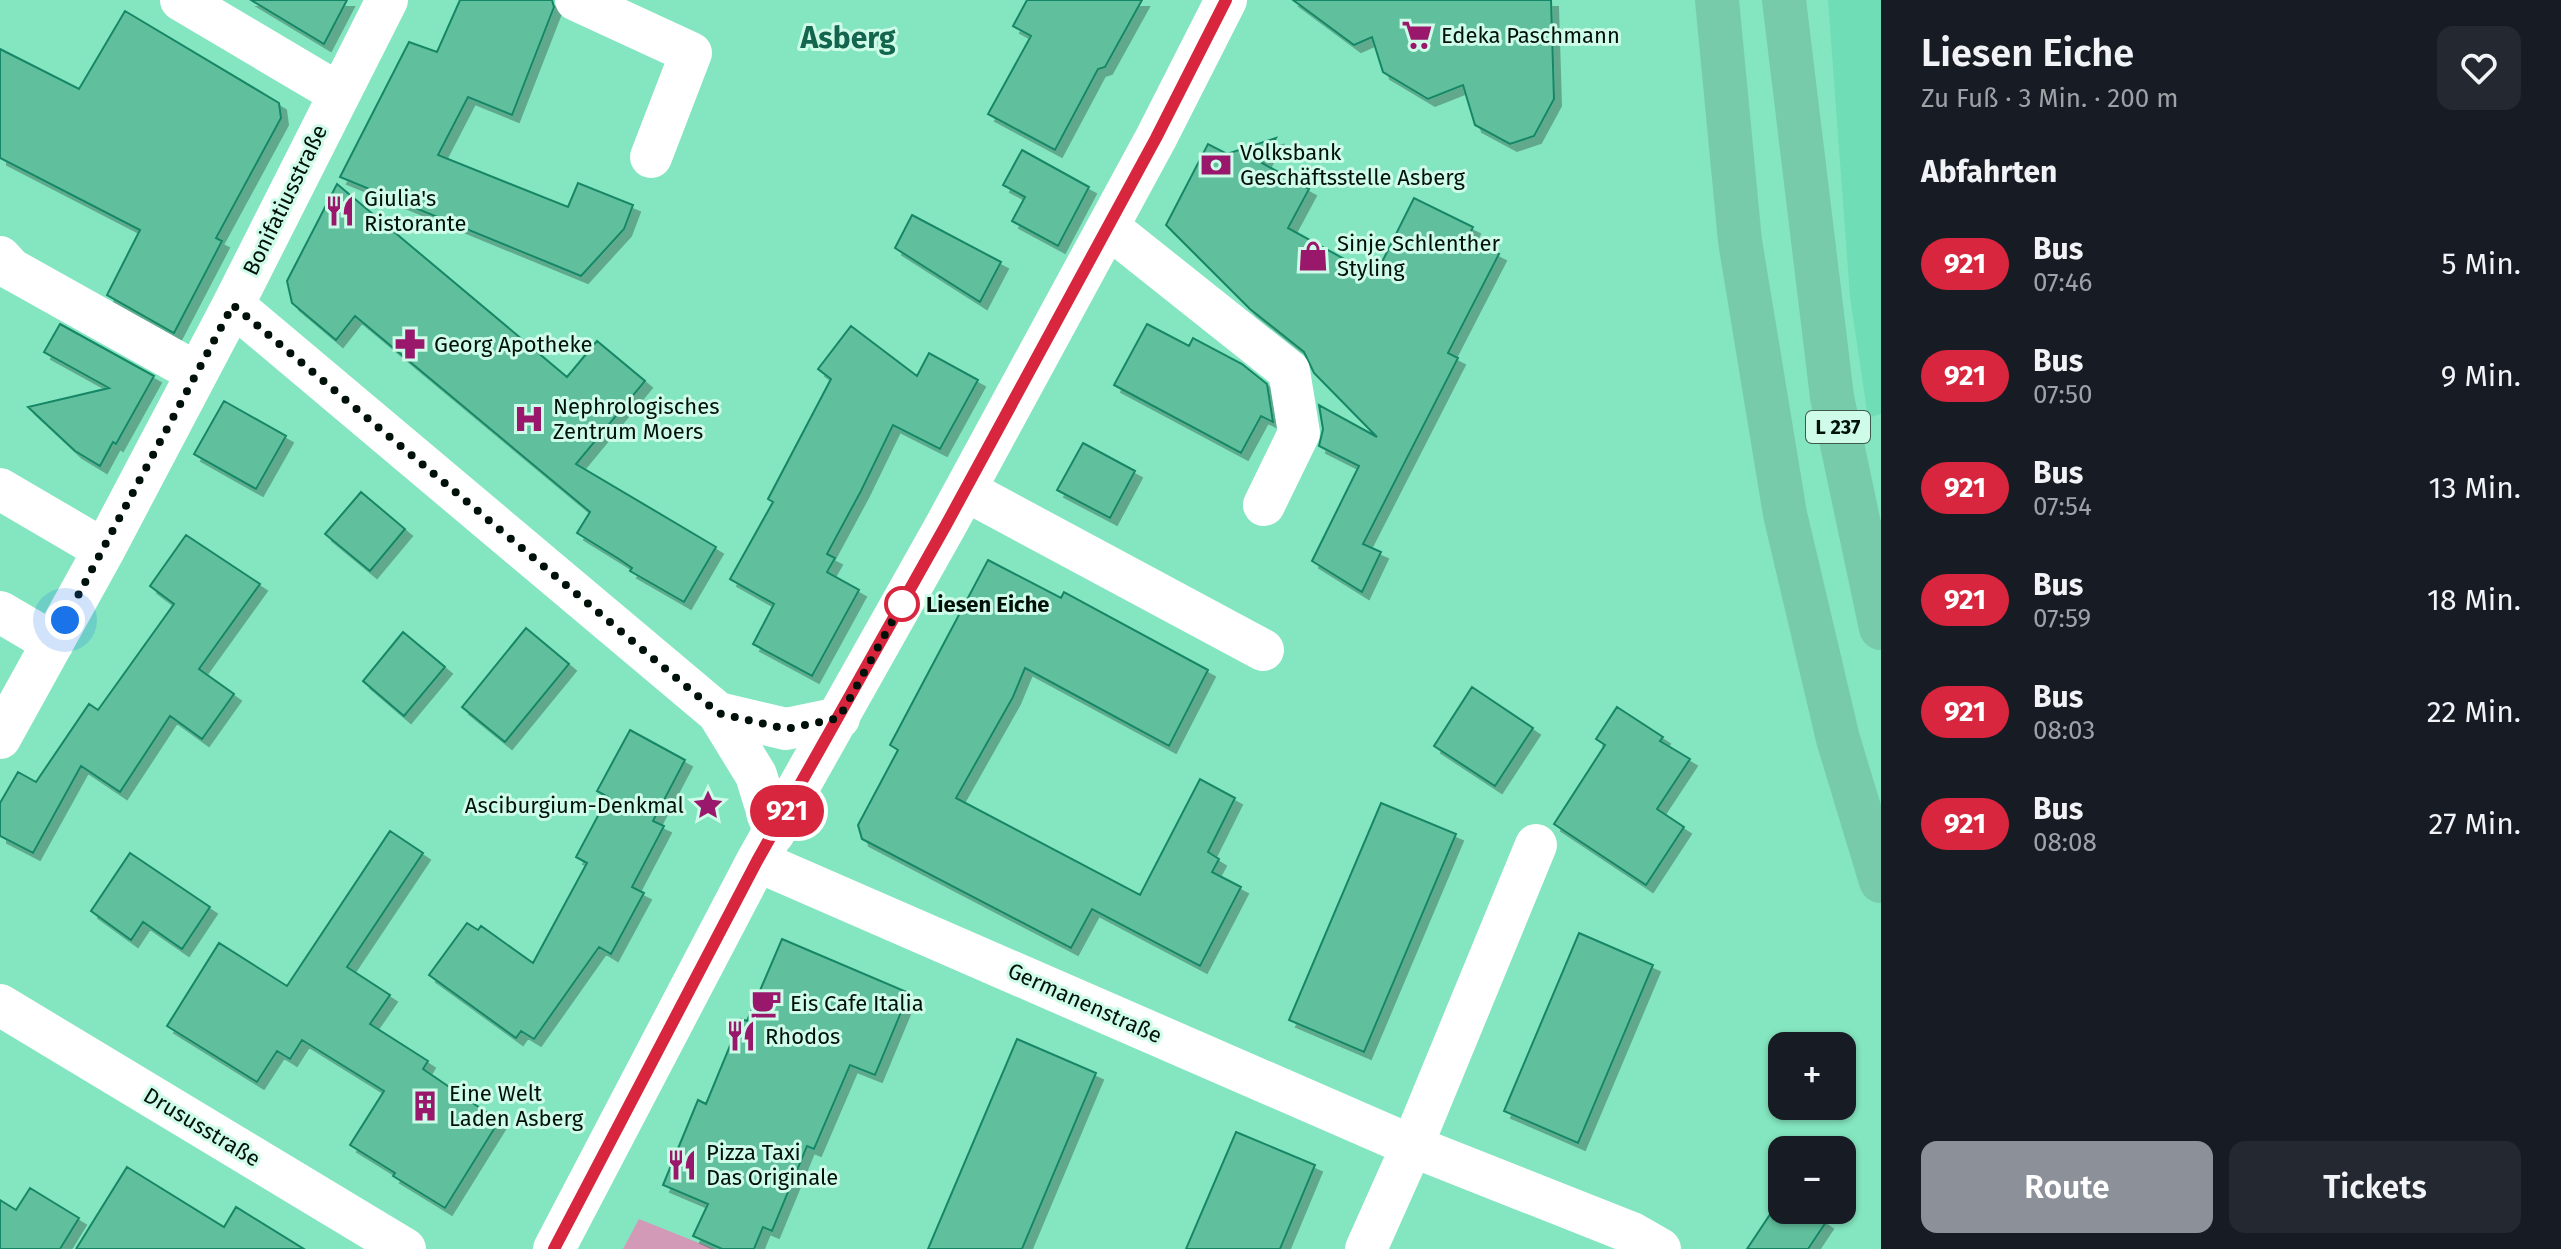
<!DOCTYPE html>
<html lang="de">
<meta charset="utf-8">
<style>
:root{--surface:#171b24;--page:#242831;--text:#f1f3f6;--muted:#9ea1a6;--accent:#8c9099}
body{margin:0;font-family:"Fira Sans",sans-serif;background:var(--page);color:var(--text);height:100vh;display:flex;flex-direction:column;font-size:30px;white-space:nowrap}
*{box-sizing:border-box;margin:0}
p{font-size:26px;color:var(--muted)}
.icon{flex:none;width:44px;height:44px;fill:none;stroke:currentColor;stroke-width:2;stroke-linecap:round;stroke-linejoin:round}
.map{position:relative;flex:1;overflow:hidden}
.sheet{display:flex;flex-direction:column;background:var(--surface);width:680px}
.sheet>*{flex:none}
.badge{padding:0 16px;border-radius:26px;font-size:28px;line-height:52px}
.buttons{position:absolute;left:1768px;top:1032px;display:grid;gap:16px}
.buttons a{display:grid;place-items:center;width:88px;height:88px;border-radius:16px;background:var(--surface);box-shadow:0 2px 6px #0004;font-size:40px}
.you{position:absolute;width:40px;height:40px;margin:-20px;border:6px solid #fff;border-radius:50%;background:#1a73e8;box-shadow:0 0 0 12px #1a73e833}
.map>.badge{position:absolute;translate:-50% -50%;box-shadow:0 0 0 4px #fff}
h2{padding:0 40px;font-size:30px;line-height:72px}
.round{display:grid;place-items:center;flex:none;width:84px;height:84px;border-radius:16px;background:var(--page)}
.headline{display:flex;align-items:center;justify-content:space-between;height:136px;padding:0 40px}
h1{font-size:38px;font-weight:600;line-height:60px}
.primary-button{display:flex;gap:16px;margin-top:auto;padding:16px 40px}
.primary-button a{flex:1;height:92px;border-radius:16px;background:var(--accent);color:#fff;font-size:32px;font-weight:600;line-height:92px;text-align:center}
.primary-button a+a{background:var(--page);color:var(--text)}
ul{padding:0;list-style:none}
li{display:flex;align-items:center;gap:24px;height:112px;padding:0 40px}
li div{flex:1}
li b{display:block;font-size:30px}
li em{font-style:normal}
li .badge{min-width:88px;font-weight:700;text-align:center}
main{display:flex;flex:1;min-height:0}
.map>svg:first-child{display:block}
</style>
<main>
<div class="map">
<svg width="1881" height="1249" viewBox="0 0 1881 1249">
<defs>
<filter id="shadow"><feDropShadow dx="7" dy="7" stdDeviation="0" flood-color="#0004"/></filter>
</defs>
<rect width="100%" height="100%" fill="#84e6c0"/>
<path fill="#6fddb5" d="M1828,0H1881V414L1868,418L1850,297Z"/>
<path fill="#d29ab6" d="M639,1219L714,1249H623Z"/>
<path fill="#60bf9d" stroke="#188766" stroke-width="2" filter="url(#shadow)" d="M251,0H347L324,44Z
M460,0H552L554,7L512,115L468,97L438,155L568,207L578,183L633,205L624,229L581,276L340,177L409,42L437,52Z
M1027,0H1142L1105,67L1098,69L1055,150L988,114L1031,36L1013,26Z
M1293,0H1551L1554,99L1534,136L1510,144L1475,125L1463,85L1428,99L1383,72L1372,37L1354,45Z
M125,11L279,103L281,118L216,238L222,241L174,333L107,295L140,230L0,158V49L79,89Z
M1276,138L1262,163L1309,189L1288,228L1375,276L1414,198L1473,227L1468,238L1499,254L1448,353L1458,358L1363,544L1381,552L1362,592L1312,561L1359,466L1319,446L1323,429L1319,405L1377,437L1314,373L1304,352L1250,309L1166,225L1208,144L1227,154Z
M1022,150L1089,187L1058,246L1012,221L1025,197L1003,185Z
M337,184L567,377L597,341L645,381L576,464L716,547L684,602L630,571L632,568L619,559L577,533L590,512L355,316L336,340L292,303L287,281Z
M912,215L1001,262L980,302L895,248Z
M60,324L154,376L116,444L113,442L100,466L75,451L28,407L109,388L44,352Z
M1147,324L1189,346L1193,338L1242,364L1267,384L1273,422L1261,416L1241,453L1114,385Z
M851,326L917,376L929,353L978,380L940,449L893,425L861,491L827,554L835,558L827,572L859,590L812,676L753,644L774,604L730,579L773,502L768,499L831,379L818,369Z
M224,401L286,436L256,489L194,454Z
M1083,443L1135,471L1110,518L1057,490Z
M361,492L405,529L370,571L325,534Z
M186,535L260,584L199,669L234,694L202,739L170,716L120,792L81,766L33,853L0,836V803L18,772L36,782L89,704L98,710L174,604L150,586Z
M988,560L1061,598L1064,592L1208,670L1169,746L1025,668L1013,697L956,798L1140,895L1200,779L1235,798L1208,852L1219,859L1212,872L1241,887L1200,966L1092,909L1071,948L862,839L858,825L898,750L890,745Z
M526,628L569,664L505,742L462,707Z
M403,632L445,667L404,716L363,681Z
M1472,687L1533,728L1495,786L1434,746Z
M1617,707L1663,737L1660,741L1690,759L1657,809L1684,827L1646,885L1554,824L1605,745L1596,739Z
M630,730L685,760L653,821L664,826L632,887L644,893L611,954L599,947L534,1039L521,1031L516,1038L429,975L467,923L478,930L481,926L533,963L587,863L576,857L608,797L597,791Z
M1381,803L1456,834L1364,1052L1289,1020Z
M390,831L423,853L347,967L390,995L370,1024L428,1061L423,1069L499,1121L445,1208L393,1176L395,1173L350,1145L384,1091L302,1040L290,1059L277,1051L257,1082L167,1026L219,943L287,986Z
M130,853L210,907L182,949L143,922L131,940L91,911Z
M1579,933L1653,965L1578,1143L1504,1111Z
M782,939L909,993L875,1075L850,1065L814,1149L807,1146L772,1231L763,1227L754,1249H722L693,1236L708,1204L663,1185L698,1100L706,1104L741,1019L747,1021Z
M1017,1039L1096,1073L1022,1249H928Z
M1236,1132L1315,1165L1280,1249H1186Z
M127,1167L224,1227L236,1207L304,1249H76Z
M30,1188L79,1218L60,1249H0V1200L16,1210Z
M1773,1210H1808L1826,1222L1808,1249H1747Z"/>
<g fill="none" stroke-linecap="round" stroke-linejoin="round">
<path stroke="#fff" stroke-width="42" d="M181,0L338,93
M576,0L691,53L651,157
M1108,227L1289,371L1299,433L1264,505
M0,257L11,269L197,373
M233,305L718,713L756,775L774,833
M0,489L104,550
M965,490L1263,650
M0,612L53,643
M718,713L786,729L839,718
M0,738L104,550L233,305L387,0
M757,861L1412,1146L1632,1233L1660,1249
M0,1005L405,1249
M554,1249L757,861L946,525L1156,138L1226,0
M1366,1249L1412,1146L1536,845"/>
<path stroke="#77cbab" stroke-width="44" d="M1717,0L1740,241L1785,514L1838,739L1881,881
M1784,0L1832,397L1881,628"/>
</g>
<g fill="none" stroke-linecap="round" stroke-linejoin="round">
<g stroke="#fff" stroke-width="18">
<path id="line" d="M554,1249L757,861L946,525L1156,138L1226,0"/>
</g>
<use href="#line" stroke="#d7263d" stroke-width="12"/>
<path stroke="#00110a" stroke-width="8" stroke-dasharray="0 14.4" d="M65,620L233,305L718,713L786,729L839,718L904,600L902,604"/>
</g>
<defs>
<g id="supermarket-bare" transform="scale(2.4)"><path d="M-6-5.5h2.5l.6 2H6L4.5 2H-2.5L-4.4-4H-6ZM-1.5 3.2a1.3 1.3 0 1 0 .1 0ZM3 3.2a1.3 1.3 0 1 0 .1 0Z" fill="#9a186c" stroke="#cefce8" stroke-width="2.5" paint-order="stroke"/></g>
<g id="bank-bare" transform="scale(2.4)"><path d="M-6-4H6V4H-6ZM0-2.3a2.3 2.3 0 1 0 0 4.6a2.3 2.3 0 1 0 0-4.6Z" fill="#9a186c" stroke="#cefce8" stroke-width="2.5" paint-order="stroke"/></g>
<g id="restaurant-bare" transform="scale(2.4)"><path d="M-5-6h1v4h1v-4h1v4h1v-4h1v5L-1.5 .5V6h-2V.5L-5-1ZM5-6V6H3V1.5H1.5Q1.5-4 5-6Z" fill="#9a186c" stroke="#cefce8" stroke-width="2.5" paint-order="stroke"/></g>
<g id="shop-bare" transform="scale(2.4)"><path d="M-5-2.5h2.3a2.7 3.5 0 0 1 5.4 0H5L5.5 6h-11ZM-1.5-2.5h3a1.5 2.3 0 0 0-3 0Z" fill="#9a186c" stroke="#cefce8" stroke-width="2.5" paint-order="stroke"/></g>
<g id="pharmacy-bare" transform="scale(2.4)"><path d="M-2-6h4v4h4v4h-4v4h-4v-4h-4v-4h4Z" fill="#9a186c" stroke="#cefce8" stroke-width="2.5" paint-order="stroke"/></g>
<g id="hospital-bare" transform="scale(2.4)"><path d="M-5-5h3v3.5h4V-5h3V5h-3V1.5h-4V5h-3Z" fill="#9a186c" stroke="#cefce8" stroke-width="2.5" paint-order="stroke"/></g>
<g id="sight-bare" transform="scale(2.4)"><path d="M0-6L1.8-2.2L6-1.7L2.9 1.2L3.7 5.4L0 3.3L-3.7 5.4L-2.9 1.2L-6-1.7L-1.8-2.2Z" fill="#9a186c" stroke="#cefce8" stroke-width="2.5" paint-order="stroke"/></g>
<g id="cafe-bare" transform="scale(2.4)"><path d="M-5.5-4.5H6V0H3Q3 3.5 0 3.5H-2.5Q-5.5 3.5-5.5 0ZM3-3.2v2h1.7v-2ZM-6 4.5H4V6H-6Z" fill="#9a186c" stroke="#cefce8" stroke-width="2.5" paint-order="stroke"/></g>
<g id="building-bare" transform="scale(2.4)"><path d="M-4-6H4V6H1V3H-1V6H-4ZM-2.5-4.3h1.7v1.8h-1.7ZM.8-4.3h1.7v1.8H.8ZM-2.5-1h1.7V.8h-1.7ZM.8-1h1.7V.8H.8Z" fill="#9a186c" stroke="#cefce8" stroke-width="2.5" paint-order="stroke"/></g>
</defs>
<g fill-rule="evenodd">
<use href="#supermarket-bare" x="1417" y="35"/>
<use href="#bank-bare" x="1216" y="165"/>
<use href="#restaurant-bare" x="340" y="211"/>
<use href="#shop-bare" x="1313" y="256"/>
<use href="#pharmacy-bare" x="410" y="344"/>
<use href="#hospital-bare" x="529" y="419"/>
<use href="#sight-bare" x="708" y="805"/>
<use href="#cafe-bare" x="766" y="1003"/>
<use href="#restaurant-bare" x="741" y="1036"/>
<use href="#building-bare" x="425" y="1106"/>
<use href="#restaurant-bare" x="682" y="1165"/>
</g>
<circle fill="#fff" stroke="#d7263d" stroke-width="4" cx="902" cy="604" r="16"/>
<g text-anchor="middle" dominant-baseline="central" stroke-width="6" stroke-linejoin="round" paint-order="stroke">
<rect fill="#cefce8" stroke="#3e584d" stroke-width="2" x="1806" y="411" width="64" height="32" rx="6"/>
<g font-size="20" font-weight="bold" fill="#00110a">
<text x="1838" y="427">L 237</text>
</g>
<g font-size="22" fill="#00110a" stroke="#cefce8" text-anchor="start">
<text x="1441" y="35">Edeka Paschmann</text>
<text x="1240" y="152">Volksbank<tspan x="1240" dy="25">Geschäftsstelle Asberg</tspan></text>
<text x="364" y="198">Giulia's<tspan x="364" dy="25">Ristorante</tspan></text>
<text x="1337" y="243">Sinje Schlenther<tspan x="1337" dy="25">Styling</tspan></text>
<text x="434" y="344">Georg Apotheke</text>
<text x="553" y="406">Nephrologisches<tspan x="553" dy="25">Zentrum Moers</tspan></text>
<text x="684" y="805" text-anchor="end">Asciburgium-Denkmal</text>
<text x="790" y="1003">Eis Cafe Italia</text>
<text x="765" y="1036">Rhodos</text>
<text x="449" y="1093">Eine Welt<tspan x="449" dy="25">Laden Asberg</tspan></text>
<text x="706" y="1152">Pizza Taxi<tspan x="706" dy="25">Das Originale</tspan></text>
</g>
<g font-size="22" fill="#00110a" stroke="#cefce8">
<text transform="translate(285 200) rotate(-64)">Bonifatiusstraße</text>
<text transform="translate(1085 1003) rotate(24)">Germanenstraße</text>
<text transform="translate(202 1127) rotate(31)">Drususstraße</text>
</g>
<g font-size="22" font-weight="bold" fill="#00110a" stroke="#cefce8" text-anchor="start">
<text x="926" y="604">Liesen Eiche</text>
</g>
<g font-size="30" font-weight="bold" fill="#14654d" stroke="#cefce8">
<text x="848" y="38">Asberg</text>
</g>
</g>
</svg>
<div class="buttons">
<a>+</a>
<a>−</a>
</div>
<div class="you" style="left:65px;top:620px"></div>
<b class="badge" style="left:787px;top:811px;background:#d7263d;color:#fff">921</b>
</div>
<section class="sheet">
<div class="headline"><div><h1>Liesen Eiche</h1><p>Zu Fuß · 3 Min. · 200 m</p></div><a class="round"><svg class="icon" aria-label="heart" viewBox="0 0 24 24"><path d="M12 20l-8-8c-3-5 5-10 8-4 3-6 11-1 8 4z"/></svg></a></div>
<h2>Abfahrten</h2>
<ul>
<li><span class="badge" style="background:#d7263d;color:#fff">921</span><div><b>Bus</b><p>07:46</p></div><em>5 Min.</em></li>
<li><span class="badge" style="background:#d7263d;color:#fff">921</span><div><b>Bus</b><p>07:50</p></div><em>9 Min.</em></li>
<li><span class="badge" style="background:#d7263d;color:#fff">921</span><div><b>Bus</b><p>07:54</p></div><em>13 Min.</em></li>
<li><span class="badge" style="background:#d7263d;color:#fff">921</span><div><b>Bus</b><p>07:59</p></div><em>18 Min.</em></li>
<li><span class="badge" style="background:#d7263d;color:#fff">921</span><div><b>Bus</b><p>08:03</p></div><em>22 Min.</em></li>
<li><span class="badge" style="background:#d7263d;color:#fff">921</span><div><b>Bus</b><p>08:08</p></div><em>27 Min.</em></li>
</ul>
<div class="primary-button"><a>Route</a><a>Tickets</a></div>
</section>
</main>
